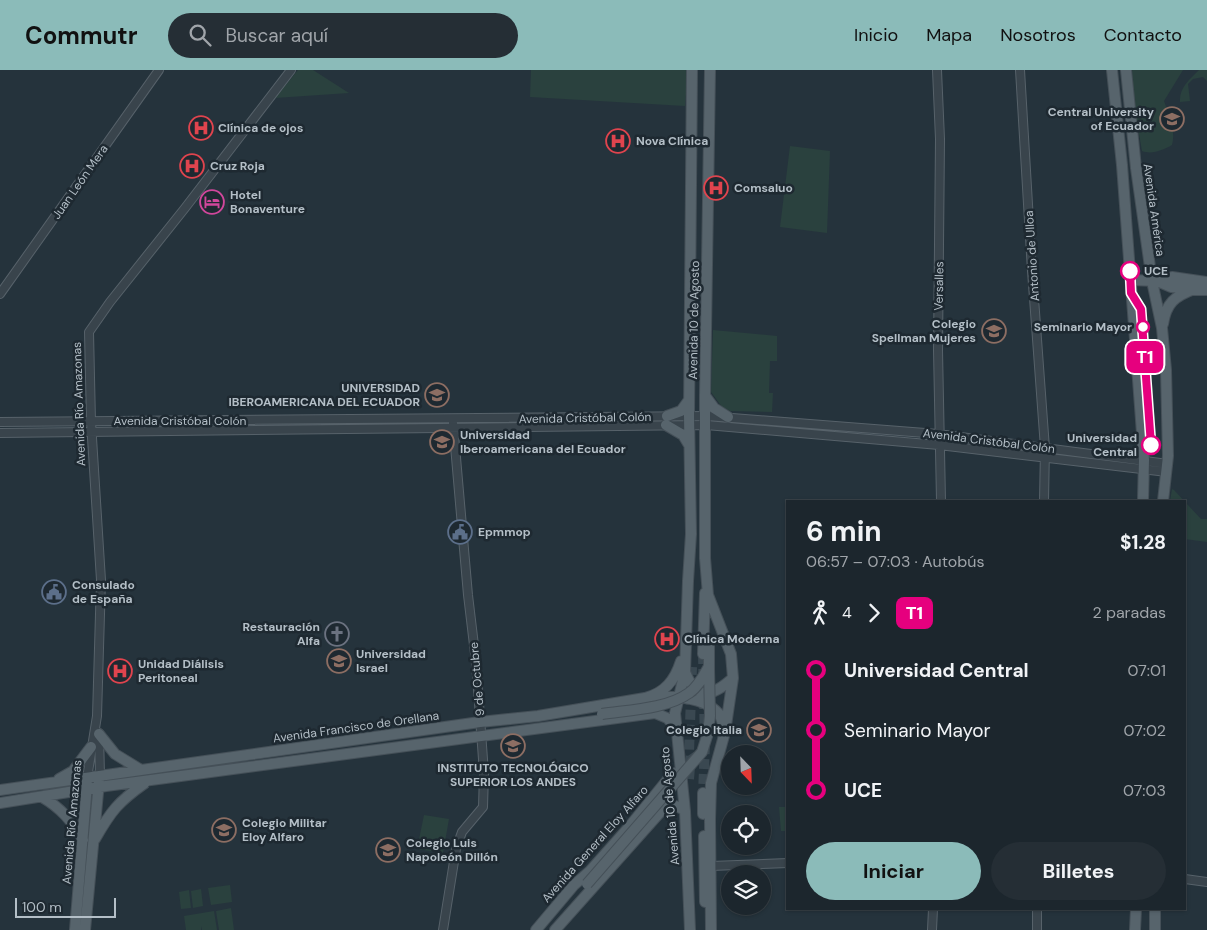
<!DOCTYPE html>
<html lang="es">
<meta charset="utf-8">
<style>
:root{--surface:#1c262d;--page:#252e35;--text:#f1f3f6;--muted:#a0a5aa;--line:#3a4349;--accent:#8bbbb9}
body{margin:0;font-family:"DM Sans",sans-serif;background:var(--page);color:var(--text);height:100vh;display:flex;flex-direction:column;font-size:19px;white-space:nowrap}
*{box-sizing:border-box;margin:0}
p{font-size:16px;color:var(--muted)}
.icon{flex:none;width:28px;height:28px;fill:none;stroke:currentColor;stroke-width:2;stroke-linecap:round;stroke-linejoin:round}
.map{position:relative;flex:1;overflow:hidden}
.side{position:absolute;left:786px;top:430px;width:400px;height:410px;display:flex;flex-direction:column;background:var(--surface);border-radius:0px;box-shadow:0 1px 4px #0004,0 0 0 1px var(--line)}
.side>*{flex:none}
.badge{padding:0 10px;border-radius:8px;font-size:18px;line-height:32px}
.needle{width:32px;rotate:157deg}
.tools{position:absolute;left:721px;top:675px;display:grid;gap:10px}
.tools a{display:grid;place-items:center;width:50px;height:50px;border-radius:50%;background:var(--surface);box-shadow:0 1px 4px #0004,0 0 0 1px var(--line);font-size:25px}
.scale{position:absolute;left:15px;bottom:12px;width:101px;box-sizing:border-box;padding-left:5px;border:2px solid #b4bfc7;border-top:0;font-size:14px;line-height:18px;white-space:nowrap;color:#b4bfc7;-webkit-text-stroke:4px #1e2931;paint-order:stroke}
.map>.badge{position:absolute;translate:-50% -50%;box-shadow:0 0 0 2px #fff}
.legs{display:flex;align-items:center;gap:8px;height:55px;padding:0 20px;font-size:16px}
.legs p{margin-inline-start:auto}
.headline{display:flex;align-items:center;justify-content:space-between;height:85px;padding:0 20px}
h1{font-size:28px;font-weight:700;line-height:38px}
.primary-button{display:flex;gap:10px;margin-top:auto;padding:10px 20px}
.primary-button a{flex:1;height:58px;border-radius:30px;background:var(--accent);color:#111;font-size:20px;font-weight:700;line-height:58px;text-align:center}
.primary-button a+a{background:var(--page);color:var(--text)}
ul{padding:0 20px;list-style:none}
li{display:flex;align-items:center;gap:18px;height:60px;font-size:19px}
li i{display:grid;place-items:center;width:8px;height:100%;margin:0 6px;background:currentColor}
li i::after{content:'';width:12px;height:12px;margin:-6px;border:4px solid;border-radius:50%;background:var(--surface)}
li p{margin-inline-start:auto}
li:first-child i{background:linear-gradient(#0000 50%,currentColor 0)}
li:last-child i{background:linear-gradient(currentColor 50%,#0000 0)}
header{display:flex;align-items:center;gap:30px;box-sizing:border-box;height:70px;padding:0 25px;background:var(--accent);color:#111}
header strong{font-size:24px}
nav{display:flex;gap:28px;margin-inline-start:auto;font-size:18px}
.search{width:350px;height:45px;background:var(--page);display:flex;align-items:center;gap:12px;box-sizing:border-box;padding:0 18px;border-radius:28px;color:var(--muted);font-size:19px}
.map>svg:first-child{display:block}
</style>
<header>
<strong>Commutr</strong>
<div class="search"><svg class="icon" aria-label="search" viewBox="0 0 24 24"><circle cx="10" cy="10" r="6"/><path d="M15 15l6 6"/></svg>Buscar aquí</div>
<nav><a>Inicio</a><a>Mapa</a><a>Nosotros</a><a>Contacto</a></nav>
</header>
<div class="map">
<svg width="1207" height="860" viewBox="0 0 1207 860">
<rect width="100%" height="100%" fill="#25333c"/>
<path fill="#30313e" d="M202,45L213,51L200,71L190,64Z"/>
<path fill="#2a413e" d="M298,0H313L349,23L275,28Z
M531,0H688L685,36L530,27Z
M1132,0H1183L1164,31C1169,45 1176,61 1172,75C1163,80 1152,85 1142,81L1133,29Z
M1199,0H1207V11L1203,7L1193,9L1188,14L1190,31L1180,32C1179,18 1189,10 1199,0Z
M790,76L830,81L827,163L780,157Z
M713,260L777,266V291H770L769,323H773L772,342L730,341L722,337L711,322Z
M1172,419L1174,420L1201,449H1207V472L1185,469V431H1170Z
M779,737H787V761H781Z
M424,745L449,749L443,783L417,779Z
M230,815L232,832L211,835L208,818Z
M201,819L203,836L193,838L191,821Z
M189,820L191,838L181,839L179,822Z
M231,838L234,860H219L216,841Z
M214,841L217,860H202L201,856V860H186L184,846Z"/>
<g fill="none" stroke-linecap="round" stroke-linejoin="round">
<path stroke="#3a4851" stroke-width="10" stroke-dasharray="10 5" stroke-linecap="butt" d="M703,584L705,675L703,723
M689,709L691,686L689,683L692,597"/>
<g stroke="#57626a" stroke-width="10">
<path id="minor" d="M937,0L940,69L938,280L941,431
M1020,0L1032,201L1045,378L1044,431
M0,224L159,0
M0,352L707,346L938,364L1168,394
M0,363L706,355L939,375L1167,402
M99,663L100,706
M87,708L97,646L101,510L91,352L89,262L110,232L185,138L291,0
M711,796L788,793
M1185,809L1207,812
M443,860L456,779L462,762L483,737L484,703L476,592L468,525L453,353
M932,860L933,839
M1037,860V839"/>
</g>
<g stroke="#455058" stroke-width="12">
<path id="major" d="M710,0L705,326V488L708,525L731,584L733,608L725,662L711,713L710,750L711,860
M1112,0L1122,95L1144,390L1143,431
M1126,0L1136,98L1152,211L1162,258L1166,300L1168,386L1163,431
M1131,210L1157,211L1172,207L1207,212
M1157,211L1171,217L1207,220
M1163,254C1166,233 1175,226 1194,219
M706,327L714,338L728,347
M667,346L681,341L689,330
M666,355L683,365L689,375
M703,584L705,523
M709,598V574
M685,602C697,632 713,626 733,608
M654,627C674,626 705,627 719,644C722,648 723,655 724,659
M99,664L115,684L141,700
M59,709L73,701L91,677
M0,720L480,652L538,646L645,628C665,623 675,610 681,591
M703,723V744
M42,727C61,738 72,751 83,770
M0,733L106,716L655,643L667,648L676,657
M704,766L705,832
M95,769C111,741 118,732 145,713
M75,860L87,714
M85,860L99,712
M536,860L574,815L590,801L630,756L673,703
M555,860L663,739C672,734 677,735 685,741
M690,860L685,741L675,643L685,602L688,511L691,464L689,346L692,0
M1135,860L1136,839
M1155,860V839"/>
</g>
<use href="#minor" stroke="#39444c" stroke-width="8"/>
<use href="#major" stroke="#57646c" stroke-width="10"/>
<g stroke="#455058" stroke-width="12" stroke-linecap="butt">
<path id="major-bridge" d="M602,644C629,640 667,639 689,623C698,617 703,607 708,598
M587,814L702,682L708,663L710,646L709,598"/>
</g>
<use href="#major-bridge" stroke="#57646c" stroke-width="10"/>
</g>
<g fill="none" stroke-linecap="round" stroke-linejoin="round">
<g stroke="#fff" stroke-width="11">
<path id="line-1" d="M1130,201L1131,223L1141,239L1151,375"/>
</g>
<use href="#line-1" stroke="#e6007e" stroke-width="8"/>
</g>
<defs>
<g id="university-ring" transform="scale(1.25)"><circle r="9.5" fill="#1e2931" stroke="#8d6e63" stroke-width="1.5"/><path d="M0-5L7-2L0 1L-7-2ZM-4 1L0 2.5L4 1V4Q0 6-4 4Z" fill="#8d6e63"/></g>
<g id="hospital-ring" transform="scale(1.25)"><circle r="9.5" fill="#1e2931" stroke="#e0444e" stroke-width="1.5"/><path d="M-5-5h3v3.5h4V-5h3V5h-3V1.5h-4V5h-3Z" fill="#e0444e"/></g>
<g id="hotel-ring" transform="scale(1.25)"><circle r="9.5" fill="#1e2931" stroke="#d1479c" stroke-width="1.5"/><path d="M-6-4.5h1.5V1H6V5H4.5V3h-9V5H-6ZM-4 0a1.8 1.8 0 1 1 3.6 0ZM.5 0V-2.5h3Q6-2.5 6 0Z" fill="#d1479c"/></g>
<g id="civic-ring" transform="scale(1.25)"><circle r="9.5" fill="#1e2931" stroke="#5c6f8a" stroke-width="1.5"/><path d="M-.6-6.5H3V-4.5H.6V-3L4-1V1h2V6H-6V1h2V-1L-.6-3ZM-1.2 2.5V6h2.4V2.5Z" fill="#5c6f8a"/></g>
<g id="church-ring" transform="scale(1.25)"><circle r="9.5" fill="#1e2931" stroke="#6b7280" stroke-width="1.5"/><path d="M-1.2-6h2.4v3.5h3.3v2.4h-3.3V6h-2.4V-.1h-3.3v-2.4h3.3Z" fill="#6b7280"/></g>
</defs>
<g fill-rule="evenodd">
<use href="#university-ring" x="1172" y="49"/>
<use href="#hospital-ring" x="201" y="58"/>
<use href="#hospital-ring" x="618" y="71"/>
<use href="#hospital-ring" x="192" y="96"/>
<use href="#hospital-ring" x="716" y="118"/>
<use href="#hotel-ring" x="212" y="132"/>
<use href="#university-ring" x="994" y="261"/>
<use href="#university-ring" x="437" y="325"/>
<use href="#university-ring" x="442" y="372"/>
<use href="#civic-ring" x="460" y="462"/>
<use href="#civic-ring" x="54" y="522"/>
<use href="#church-ring" x="337" y="564"/>
<use href="#hospital-ring" x="667" y="569"/>
<use href="#university-ring" x="339" y="591"/>
<use href="#hospital-ring" x="120" y="601"/>
<use href="#university-ring" x="759" y="660"/>
<use href="#university-ring" x="513" y="676"/>
<use href="#university-ring" x="224" y="760"/>
<use href="#university-ring" x="388" y="780"/>
</g>
<g fill="#fff" stroke="#e6007e" stroke-width="2.5">
<circle cx="1130" cy="201" r="9"/>
<circle cx="1143" cy="257" r="6"/>
<circle cx="1151" cy="375" r="9"/>
</g>
<g text-anchor="middle" dominant-baseline="central" stroke-width="5" stroke-linejoin="round" paint-order="stroke">
<g font-size="12" font-weight="bold" fill="#b4bfc7" stroke="#1e2931" text-anchor="start">
<text x="1154" y="42" text-anchor="end">Central University<tspan x="1154" dy="14">of Ecuador</tspan></text>
<text x="218" y="58">Clínica de ojos</text>
<text x="636" y="71">Nova Clínica</text>
<text x="210" y="96">Cruz Roja</text>
<text x="734" y="118">Comsaluo</text>
<text x="230" y="125">Hotel<tspan x="230" dy="14">Bonaventure</tspan></text>
<text x="976" y="254" text-anchor="end">Colegio<tspan x="976" dy="14">Spellman Mujeres</tspan></text>
<text x="420" y="318" text-anchor="end">UNIVERSIDAD<tspan x="420" dy="14">IBEROAMERICANA DEL ECUADOR</tspan></text>
<text x="460" y="365">Universidad<tspan x="460" dy="14">Iberoamericana del Ecuador</tspan></text>
<text x="478" y="462">Epmmop</text>
<text x="72" y="515">Consulado<tspan x="72" dy="14">de España</tspan></text>
<text x="320" y="557" text-anchor="end">Restauración<tspan x="320" dy="14">Alfa</tspan></text>
<text x="684" y="569">Clínica Moderna</text>
<text x="356" y="584">Universidad<tspan x="356" dy="14">Israel</tspan></text>
<text x="138" y="594">Unidad Diálisis<tspan x="138" dy="14">Peritoneal</tspan></text>
<text x="742" y="660" text-anchor="end">Colegio Italia</text>
<text x="513" y="698" text-anchor="middle">INSTITUTO TECNOLÓGICO<tspan x="513" dy="14">SUPERIOR LOS ANDES</tspan></text>
<text x="242" y="753">Colegio Militar<tspan x="242" dy="14">Eloy Alfaro</tspan></text>
<text x="406" y="773">Colegio Luis<tspan x="406" dy="14">Napoleón Dillón</tspan></text>
</g>
<g font-size="12" fill="#b4bfc7" stroke="#1e2931">
<text transform="translate(80 112) rotate(-55)">Juan León Mera</text>
<text transform="translate(1154 140) rotate(82)">Avenida América</text>
<text transform="translate(1032 186) rotate(-94)">Antonio de Ulloa</text>
<text transform="translate(939 216) rotate(-89)">Versalles</text>
<text transform="translate(694 250) rotate(-89)">Avenida 10 de Agosto</text>
<text transform="translate(79 334) rotate(-92)">Avenida Río Amazonas</text>
<text transform="translate(585 348) rotate(-1)">Avenida Cristóbal Colón</text>
<text x="180" y="351">Avenida Cristóbal Colón</text>
<text transform="translate(989 371) rotate(7)">Avenida Cristóbal Colón</text>
<text transform="translate(477 609) rotate(-95)">9 de Octubre</text>
<text transform="translate(356 657) rotate(-8)">Avenida Francisco de Orellana</text>
<text transform="translate(670 736) rotate(-95)">Avenida 10 de Agosto</text>
<text transform="translate(72 752) rotate(-85)">Avenida Río Amazonas</text>
<text transform="translate(595 774) rotate(-48)">Avenida General Eloy Alfaro</text>
</g>
<g font-size="12" font-weight="bold" fill="#b4bfc7" stroke="#1e2931" text-anchor="end">
<text x="1144" y="201" text-anchor="start">UCE</text>
<text x="1132" y="257">Seminario Mayor</text>
<text x="1137" y="368">Universidad<tspan x="1137" dy="14">Central</tspan></text>
</g>
</g>
</svg>
<div class="tools">
<a><svg class="needle" viewBox="-14 -14 28 28"><path d="M0-13l5 13h-10z" fill="#e53935"/><path d="M0 13l5-13h-10z" fill="#a0a5aa"/></svg></a>
<a><svg class="icon" aria-label="locate" viewBox="0 0 24 24"><circle cx="12" cy="12" r="6"/><path d="M12 2v4M12 18v4M2 12h4M18 12h4"/></svg></a>
<a><svg class="icon" aria-label="layers" viewBox="0 0 24 24"><path d="M12 4l9 5-9 5-9-5zM3 14l9 5 9-5"/></svg></a>
</div>
<div class="scale">100 m</div>
<b class="badge" style="left:1145px;top:287px;background:#e6007e;color:#fff">T1</b>
<section class="side">
<div class="headline"><div><h1>6 min</h1><p>06:57 – 07:03 · Autobús</p></div><b>$1.28</b></div>
<div class="legs"><svg class="icon" aria-label="walk" viewBox="0 0 24 24"><circle cx="13" cy="4" r="2"/><path d="M13 8l-2 6 4 7M11 14l-3 7M7 12l3-4h3l4 4"/></svg>4<svg class="icon" aria-label="forward" viewBox="0 0 24 24"><path d="M9 5l7 7-7 7"/></svg><b class="badge" style="background:#e6007e;color:#fff">T1</b><p>2 paradas</p></div>
<ul>
<li><i style="color:#e6007e"></i><b>Universidad Central</b><p>07:01</p></li>
<li><i style="color:#e6007e"></i><span>Seminario Mayor</span><p>07:02</p></li>
<li><i style="color:#e6007e"></i><b>UCE</b><p>07:03</p></li>
</ul>
<div class="primary-button"><a>Iniciar</a><a>Billetes</a></div>
</section>
</div>
